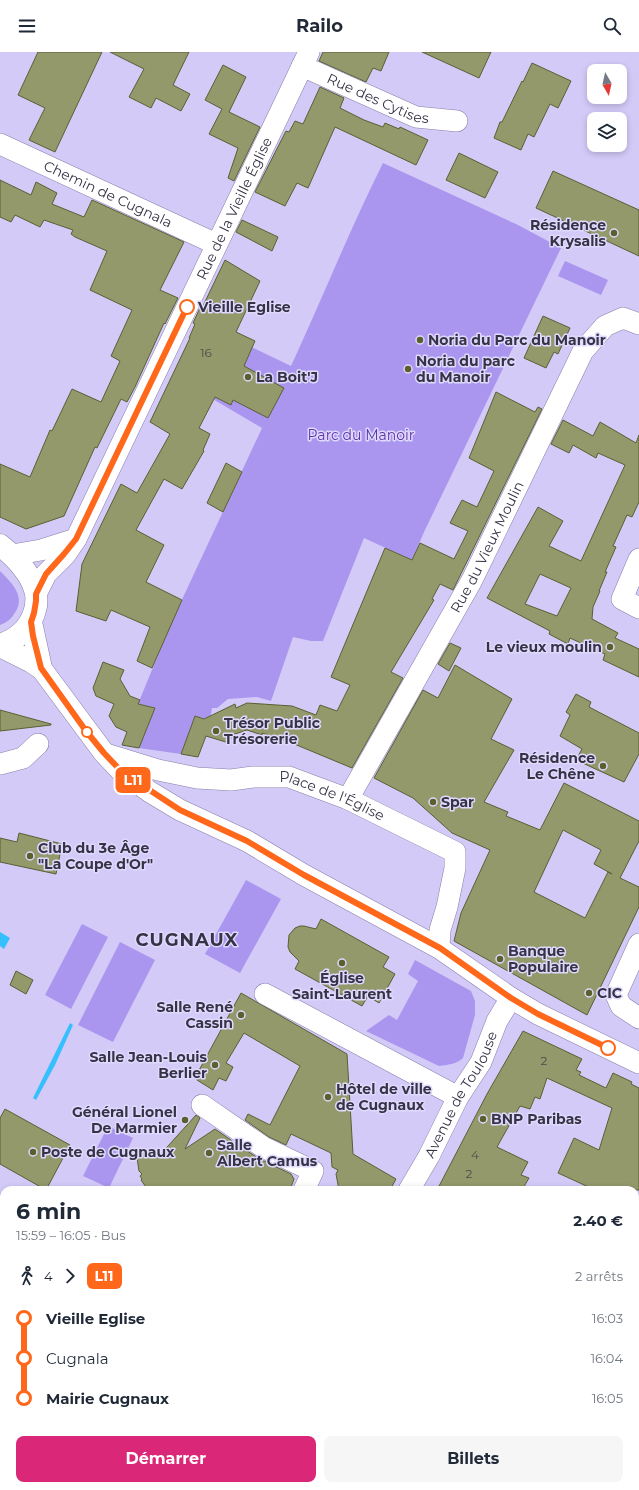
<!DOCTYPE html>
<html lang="fr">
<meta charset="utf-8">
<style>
:root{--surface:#fff;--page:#f6f6f7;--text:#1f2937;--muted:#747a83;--accent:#db2777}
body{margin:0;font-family:Montserrat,sans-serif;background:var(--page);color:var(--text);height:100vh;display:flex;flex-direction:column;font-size:15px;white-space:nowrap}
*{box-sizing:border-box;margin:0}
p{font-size:13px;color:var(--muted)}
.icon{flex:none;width:22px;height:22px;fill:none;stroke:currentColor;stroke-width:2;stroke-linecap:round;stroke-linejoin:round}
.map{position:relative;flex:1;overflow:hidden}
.drawer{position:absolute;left:0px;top:1134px;width:639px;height:304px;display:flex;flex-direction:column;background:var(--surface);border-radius:12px 12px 0 0;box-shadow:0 2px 6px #0003}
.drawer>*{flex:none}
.badge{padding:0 8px;border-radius:6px;font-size:14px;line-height:26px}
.needle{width:26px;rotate:171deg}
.controls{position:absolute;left:587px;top:12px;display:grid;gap:8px}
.controls a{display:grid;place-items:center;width:40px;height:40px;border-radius:8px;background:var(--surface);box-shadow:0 2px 6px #0003;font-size:20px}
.map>.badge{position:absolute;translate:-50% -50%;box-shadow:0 0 0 2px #fff}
.legs{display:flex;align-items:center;gap:6px;height:44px;padding:0 16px;font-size:13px}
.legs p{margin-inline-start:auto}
.head{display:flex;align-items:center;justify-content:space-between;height:68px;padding:0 16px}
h1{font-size:22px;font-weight:700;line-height:30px}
.button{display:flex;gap:8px;margin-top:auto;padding:8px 16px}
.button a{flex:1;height:46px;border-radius:8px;background:var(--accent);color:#fff;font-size:16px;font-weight:700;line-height:46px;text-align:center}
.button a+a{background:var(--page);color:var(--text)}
ul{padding:0 16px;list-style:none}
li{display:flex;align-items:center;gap:14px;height:40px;font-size:15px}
li i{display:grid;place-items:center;width:6px;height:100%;margin:0 5px;background:currentColor}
li i::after{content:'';width:10px;height:10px;margin:-5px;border:3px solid;border-radius:50%;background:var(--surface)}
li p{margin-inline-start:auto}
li:first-child i{background:linear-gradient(#0000 50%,currentColor 0)}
li:last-child i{background:linear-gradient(currentColor 50%,#0000 0)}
header{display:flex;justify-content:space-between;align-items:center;height:52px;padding:0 16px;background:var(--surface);font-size:18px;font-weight:700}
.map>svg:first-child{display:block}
</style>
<header><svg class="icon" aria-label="menu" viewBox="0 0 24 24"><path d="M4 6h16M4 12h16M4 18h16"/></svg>Railo<svg class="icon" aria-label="search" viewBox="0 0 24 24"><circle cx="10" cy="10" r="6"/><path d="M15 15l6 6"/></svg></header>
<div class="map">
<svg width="639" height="1438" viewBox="0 0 639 1438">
<rect width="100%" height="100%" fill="#d3caf8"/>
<path fill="#cac0f5" d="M0,1258L4,1262V1434H61L59,1438H0Z
M635,1288L639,1289V1428L635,1426Z"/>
<path fill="#aa96ee" d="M383,111L518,173L561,196L424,480L412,508L364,486L323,589H311L293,585L271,649L257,645L228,647L217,656H212L210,668L195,664L181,702L139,696L155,656L138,652L172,569L262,376L206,343L235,287L291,314C322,247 350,177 383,111Z
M565,209L608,228L601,243L558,224Z
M0,519C11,530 25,543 16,559C11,567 8,570 0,573Z
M246,828L281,847L240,921L205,902Z
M82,872L108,885L71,957L45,943Z
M120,890L155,908L113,990L78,973Z
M415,908L471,939L475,949V963L463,1006C457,1012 447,1013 439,1014L366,979L389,963L397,968L418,929L408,922Z
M108,1074L133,1086L109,1136L83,1124Z"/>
<path fill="#36bffd" d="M0,880L10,886L4,897L0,894Z
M70,971L73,973L55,1013L36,1048L33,1046Z"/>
<path fill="#93996b" stroke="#5b5f34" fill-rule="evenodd" d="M38,0H102L55,100L29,88L45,56L18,43Z
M110,0H189L173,33L190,42L181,59L156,46L151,56L129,45L144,17Z
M323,0H389L381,19L373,16L366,30L319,9Z
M422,0H491L479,26Z
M532,11L571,29L558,56L550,52L534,85L528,82L521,98L494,86L500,70H502L522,29L523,30Z
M223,13L246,25L229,60L260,75L234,129L228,126L238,96L209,82L222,57L205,48Z
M320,35L344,46L340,56L364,68L383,75L385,71L399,77L400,75L428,88L416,113L335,75L308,136L297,131L285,154L255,140L286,79L289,80L295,69L303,72Z
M459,101L498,120L485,146L446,128Z
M553,119L639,158V204L536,156Z
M0,128L31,143L36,130L57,141L52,152L84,165L92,148L184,190L160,238L178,246L165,272L164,271L135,335L127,350L121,347L97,396L95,395L64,464L26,477L0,465V412L30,425L50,378L52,379L72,337L101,350L120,309L111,304L132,258L90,238L107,199L75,185L71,182L73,178L44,168L40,175L15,163L11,170L0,165Z
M242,168L278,185L272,199L236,180Z
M225,208L260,229L236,280L255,289L244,314L284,336L268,366L233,348L231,353L215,345L199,376L210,382L203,398L204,399L182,437L164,427L136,478L164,493L146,530L182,548L152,616L137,609L150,575L111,558L106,569L76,559L82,512L121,432L137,441L170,382L150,370L190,286H189L195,272L193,271L200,256H202Z
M543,264L570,276L558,302L554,300L546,316L524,306Z
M496,340L535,360L538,355L542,357L453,538L440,532L432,547L434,548L391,620L403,626L352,716L287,689L262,681V683L247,678L232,683L229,691L206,684L198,705L181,702L195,664L204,667L235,652L236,656L247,651L292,654L316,663L320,653L337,659L350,633L331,625L385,496L412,508L420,491L454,507L468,479L450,471L462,448L477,455L494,419L469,406Z
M563,368L593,384L600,370L636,391L639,383V450L632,465L627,463L613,494L616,495L605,520H607L599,539H600L593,555L592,567L618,581L615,586L639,597V625L603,608L605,602L570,586L568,592L549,582L550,579L487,546L538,455L563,469L549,494L581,509L625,413L598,401L596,406L573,393L569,401L551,392ZM540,522L571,536L557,564L525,552Z
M226,411L242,420L223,460L207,451Z
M450,591L461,596L449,619L438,612Z
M103,610L124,618L120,627L130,644L140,648L138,652L155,656L139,696L122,693L127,680L116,675L109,664L114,652L96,644L93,636Z
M455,613L512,647L491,687L514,698L484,750L508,760L506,764L540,778L564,731L639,769V789L620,826L639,835V855L587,963L454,889L461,861L490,798L452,781L413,746L374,726L423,638L438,646ZM563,778L601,798L594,812L612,822L608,820L585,866L534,840Z
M576,642L591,650L589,655L639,681V702L624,730L576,708L582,697L560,684L570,663L566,660Z
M0,658L51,672V673L0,679Z
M19,781L62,792L56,822L0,810V786L17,790Z
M321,867L389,905L383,915L395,922L379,951L368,944L362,954L295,917L299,909L290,900L288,895L289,883L295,876L300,874H304L316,877Z
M16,919L33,928L26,942L10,933Z
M241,941L347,1002L353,1102L396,1127L390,1138H339L336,1122L338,1118L332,1115L331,1101L291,1082L286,1093L269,1085L245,1068L248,1062L270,1073L300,1014L244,981L226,1011L233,1015L226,1029L219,1026L213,1038L197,1028V1022Z
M523,979L582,1007L576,1018L581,1020L579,1023L606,1036L613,1021L632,1030L631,1032L639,1036V1138H595L558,1121L574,1086L599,1098L612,1056L547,1026L540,1047L535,1045L530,1057L520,1054L497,1095L528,1110L521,1123L529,1126L522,1138H437L487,1042Z
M5,1057L70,1093L46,1138L0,1112V1066Z
M196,1063L200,1066L185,1097L215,1077L231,1088L235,1092V1091L258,1106L291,1122L294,1127L290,1138H148L141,1128L142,1127L140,1124L142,1122L139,1119L137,1106L142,1100L146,1099L159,1104Z"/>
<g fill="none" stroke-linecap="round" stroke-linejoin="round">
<g stroke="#887faa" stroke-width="22">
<g id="minor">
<path id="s1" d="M302,14L416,65L457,69"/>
<path id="s2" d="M0,92L216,192"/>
<path d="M12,503L41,498L76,487"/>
<path d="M639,507L622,547L639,556"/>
<path id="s3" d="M36,542L46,522L65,503L76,487L309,0"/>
<path d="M41,616L104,701L122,720L150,740L180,758L247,789L304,823L439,896L511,946L538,962L639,1011"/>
<path id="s4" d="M106,702L158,718L197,726L231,728L253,725H289L348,747L455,800V816L447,855L440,878L439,896"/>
<path d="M0,712L23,706L38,692"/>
<path id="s5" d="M348,747L472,528L583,299L605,274L623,266L639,272"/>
<path d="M639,892L616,943L621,954L639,966"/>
<path d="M265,942L458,1045"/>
<path d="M202,1053L263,1095L313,1119L304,1138"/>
<path id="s6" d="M409,1138L429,1104L458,1045L481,1010L497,969L511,946"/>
<path d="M0,1211L4,1210"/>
<path d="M87,1438L88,1434"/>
<path d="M298,1438V1434"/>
</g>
</g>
<g stroke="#887faa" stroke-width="23">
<path id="major" d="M0,493C15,505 32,522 36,542C37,546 36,550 36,554C32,574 19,587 0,593
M31,570L41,616
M0,594L32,610L41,616"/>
</g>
<use href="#minor" stroke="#fff" stroke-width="21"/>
<use href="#major" stroke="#fff" stroke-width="22"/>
</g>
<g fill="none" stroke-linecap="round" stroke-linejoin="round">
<g stroke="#fff" stroke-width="9">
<path id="line-1" d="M187,255L76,487L64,502L46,522L36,542V549L34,561L31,570L33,584L41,616L86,679L104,701L122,720L180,758L247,789L304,823L440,896L511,946L538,962L608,996"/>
</g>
<use href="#line-1" stroke="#ff671b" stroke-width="6"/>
</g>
<g fill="#5a5f2d" stroke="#dfd9fe" stroke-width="1.5">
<circle cx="614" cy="181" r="4"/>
<circle cx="420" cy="288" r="4"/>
<circle cx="408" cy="317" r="4"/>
<circle cx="248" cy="325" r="4"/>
<circle cx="610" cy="595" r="4"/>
<circle cx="216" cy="679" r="4"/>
<circle cx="603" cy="714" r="4"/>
<circle cx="433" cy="750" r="4"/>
<circle cx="30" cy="804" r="4"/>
<circle cx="500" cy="907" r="4"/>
<circle cx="342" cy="911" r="4"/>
<circle cx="589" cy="941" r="4"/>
<circle cx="241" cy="963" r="4"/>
<circle cx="215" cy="1013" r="4"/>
<circle cx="328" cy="1045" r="4"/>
<circle cx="483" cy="1067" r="4"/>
<circle cx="185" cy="1068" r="4"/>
<circle cx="33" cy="1100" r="4"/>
<circle cx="209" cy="1101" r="4"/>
</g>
<g fill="#fff" stroke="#ff671b" stroke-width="2">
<circle cx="187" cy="255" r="7"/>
<circle cx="87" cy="680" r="5"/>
<circle cx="608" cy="996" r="7"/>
</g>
<g text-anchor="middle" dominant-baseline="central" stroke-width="3" stroke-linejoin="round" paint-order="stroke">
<g font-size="12" fill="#4d4c4e">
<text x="206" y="300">16</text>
<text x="544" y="1008">2</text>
<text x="475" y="1102">4</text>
<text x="469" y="1121">2</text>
</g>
<g font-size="14" fill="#363345" stroke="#dfd9fe">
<text stroke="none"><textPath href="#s1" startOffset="83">Rue des Cytises</textPath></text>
<text stroke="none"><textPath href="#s2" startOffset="119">Chemin de Cugnala</textPath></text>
<text stroke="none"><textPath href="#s3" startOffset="435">Rue de la Vieille Église</textPath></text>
<text stroke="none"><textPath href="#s5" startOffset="288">Rue du Vieux Moulin</textPath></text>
<text stroke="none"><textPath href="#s4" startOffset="233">Place de l'Église</textPath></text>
<text stroke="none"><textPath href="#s6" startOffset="109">Avenue de Toulouse</textPath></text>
</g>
<g font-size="14" font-weight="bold" fill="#363345" stroke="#dfd9fe" text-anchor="start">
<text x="606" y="173" text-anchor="end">Résidence<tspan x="606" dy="16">Krysalis</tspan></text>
<text x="428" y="288">Noria du Parc du Manoir</text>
<text x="416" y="309">Noria du parc<tspan x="416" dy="16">du Manoir</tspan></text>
<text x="256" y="325">La Boit'J</text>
<text x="602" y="595" text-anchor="end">Le vieux moulin</text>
<text x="224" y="671">Trésor Public<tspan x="224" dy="16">Trésorerie</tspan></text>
<text x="595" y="706" text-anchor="end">Résidence<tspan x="595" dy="16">Le Chêne</tspan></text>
<text x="441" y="750">Spar</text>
<text x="38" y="796">Club du 3e Âge<tspan x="38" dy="16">"La Coupe d'Or"</tspan></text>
<text x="508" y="899">Banque<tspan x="508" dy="16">Populaire</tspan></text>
<text x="342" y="926" text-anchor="middle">Église<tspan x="342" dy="16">Saint-Laurent</tspan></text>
<text x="597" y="941">CIC</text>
<text x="233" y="955" text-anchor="end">Salle René<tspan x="233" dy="16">Cassin</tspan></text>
<text x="207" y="1005" text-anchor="end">Salle Jean-Louis<tspan x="207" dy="16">Berlier</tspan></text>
<text x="336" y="1037">Hôtel de ville<tspan x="336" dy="16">de Cugnaux</tspan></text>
<text x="177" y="1060" text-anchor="end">Général Lionel<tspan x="177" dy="16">De Marmier</tspan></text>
<text x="491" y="1067">BNP Paribas</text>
<text x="217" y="1093">Salle<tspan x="217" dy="16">Albert Camus</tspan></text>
<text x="41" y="1100">Poste de Cugnaux</text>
</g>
<g font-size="14" font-weight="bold" fill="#363345" stroke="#dfd9fe" text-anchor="start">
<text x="198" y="255">Vieille Eglise</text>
</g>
<g font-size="14" fill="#5c35a7" stroke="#dfd9fe">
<text x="361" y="383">Parc du Manoir</text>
</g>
<g font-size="18" font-weight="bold" letter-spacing="1" fill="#363345" stroke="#dfd9fe">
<text x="187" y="888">CUGNAUX</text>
</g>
</g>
</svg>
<div class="controls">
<a><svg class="needle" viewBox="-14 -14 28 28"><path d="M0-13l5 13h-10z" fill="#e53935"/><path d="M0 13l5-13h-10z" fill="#747a83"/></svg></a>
<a><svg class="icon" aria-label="layers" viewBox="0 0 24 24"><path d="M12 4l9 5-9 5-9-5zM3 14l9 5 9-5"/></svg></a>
</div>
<b class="badge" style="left:133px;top:728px;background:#ff671b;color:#fff">L11</b>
<section class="drawer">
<div class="head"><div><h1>6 min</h1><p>15:59 – 16:05 · Bus</p></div><b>2.40 €</b></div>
<div class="legs"><svg class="icon" aria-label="walk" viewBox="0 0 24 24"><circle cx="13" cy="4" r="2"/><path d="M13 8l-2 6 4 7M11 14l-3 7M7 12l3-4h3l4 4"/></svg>4<svg class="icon" aria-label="forward" viewBox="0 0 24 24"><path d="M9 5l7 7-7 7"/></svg><b class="badge" style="background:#ff671b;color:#fff">L11</b><p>2 arrêts</p></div>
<ul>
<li><i style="color:#ff671b"></i><b>Vieille Eglise</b><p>16:03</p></li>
<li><i style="color:#ff671b"></i><span>Cugnala</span><p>16:04</p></li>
<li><i style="color:#ff671b"></i><b>Mairie Cugnaux</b><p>16:05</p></li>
</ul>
<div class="button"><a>Démarrer</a><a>Billets</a></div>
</section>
</div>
